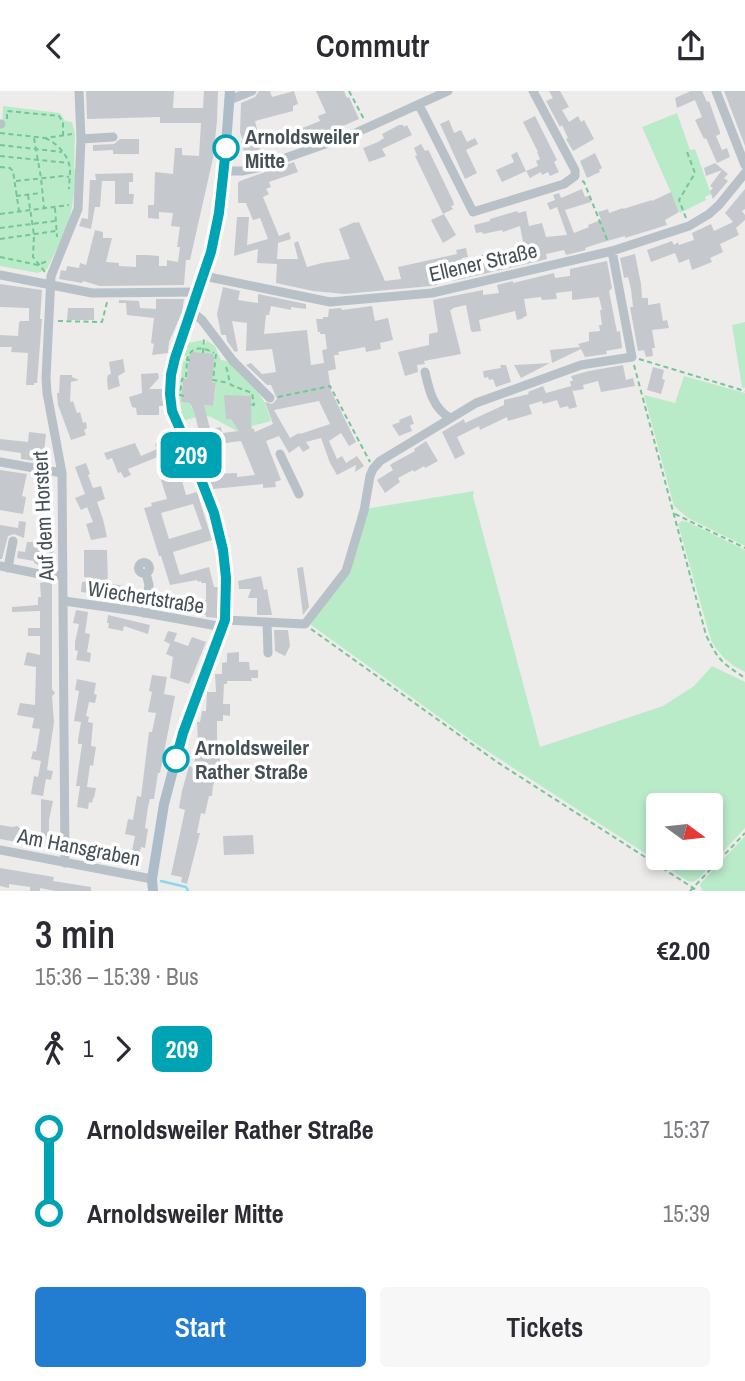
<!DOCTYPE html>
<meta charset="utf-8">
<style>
:root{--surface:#fff;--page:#f7f7f7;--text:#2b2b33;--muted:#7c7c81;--accent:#227dd1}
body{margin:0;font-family:"Archivo Narrow",sans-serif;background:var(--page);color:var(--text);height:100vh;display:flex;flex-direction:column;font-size:26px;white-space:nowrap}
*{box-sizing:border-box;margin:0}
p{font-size:23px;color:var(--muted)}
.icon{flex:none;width:38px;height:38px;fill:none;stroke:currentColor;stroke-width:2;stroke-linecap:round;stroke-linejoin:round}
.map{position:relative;height:800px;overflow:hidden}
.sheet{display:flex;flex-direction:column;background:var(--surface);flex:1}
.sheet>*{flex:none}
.badge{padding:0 14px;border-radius:10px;font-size:24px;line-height:46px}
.needle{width:46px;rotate:105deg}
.buttons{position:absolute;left:646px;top:702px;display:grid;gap:14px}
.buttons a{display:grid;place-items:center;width:77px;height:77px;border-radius:7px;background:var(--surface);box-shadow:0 4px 10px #0003;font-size:35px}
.map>.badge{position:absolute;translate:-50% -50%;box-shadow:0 0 0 4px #fff}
.legs{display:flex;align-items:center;gap:10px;height:77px;padding:0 35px;font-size:23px}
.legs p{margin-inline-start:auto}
.summary{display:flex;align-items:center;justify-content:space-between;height:119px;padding:0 35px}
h1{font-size:38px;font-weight:600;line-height:52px}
.action{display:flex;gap:14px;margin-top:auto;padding:14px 35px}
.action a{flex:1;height:80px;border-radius:7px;background:var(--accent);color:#fff;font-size:28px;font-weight:600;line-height:80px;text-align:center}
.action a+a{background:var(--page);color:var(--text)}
ul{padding:0 35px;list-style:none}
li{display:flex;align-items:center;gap:24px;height:84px;font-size:26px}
li i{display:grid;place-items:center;width:10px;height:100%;margin:0 9px;background:currentColor}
li i::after{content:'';width:18px;height:18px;margin:-9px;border:5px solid;border-radius:50%;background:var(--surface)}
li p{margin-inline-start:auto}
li:first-child i{background:linear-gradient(#0000 50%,currentColor 0)}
li:last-child i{background:linear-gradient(currentColor 50%,#0000 0)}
header{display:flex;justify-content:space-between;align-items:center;height:91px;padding:0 35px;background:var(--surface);font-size:32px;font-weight:600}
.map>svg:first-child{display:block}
</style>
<header><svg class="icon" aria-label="back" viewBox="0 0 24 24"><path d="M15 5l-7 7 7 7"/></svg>Commutr<svg class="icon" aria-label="share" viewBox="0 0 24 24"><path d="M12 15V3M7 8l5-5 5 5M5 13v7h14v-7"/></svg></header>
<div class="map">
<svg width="745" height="800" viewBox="0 0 745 800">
<rect width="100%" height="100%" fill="#eeebeb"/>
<path fill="#baebc9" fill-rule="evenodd" d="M3,15L60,22L65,30L72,31L75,42L74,78H76V91L69,133L47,178L38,182L0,175V35H2Z
M677,22L690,59L695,58L711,103L705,106L706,109L680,122L642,36Z
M745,231V297L742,296L732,234Z
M202,249V252H206V249L215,255L221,269L227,270L258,301L265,312L271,330L252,335L253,338L237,340L211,326L203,324L183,330L179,303L183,270H186V265H184L188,252ZM201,262H204L211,290L216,292L215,304L211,307L214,308L213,315L203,314L195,319L191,316V312L181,311L183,301L181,300L183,289L188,288Z
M684,285L745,302V455L688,427L674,415L644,304L675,312Z
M474,400L473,405L540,656L663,615L694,595L712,575L745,591V737L698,788L693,791L688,790L478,654L307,531L346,480L359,419ZM658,714H710V766H658Z
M682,430L688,431L745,459V581C729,573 720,565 711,549L678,433Z
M745,745V800H702L700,793Z"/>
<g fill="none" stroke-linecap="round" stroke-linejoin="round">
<path stroke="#89dae6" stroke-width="2.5" d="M161,790L186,796L188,800"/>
</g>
<path fill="#c5c9ce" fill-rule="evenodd" d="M86,0H174L173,17H203L204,0H218L217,30L213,67L190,169H186L184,194L100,195L83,190L82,192L59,188L61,179L66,180L67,175L79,177L80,172L86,174L95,139L103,141V147H112L106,171L119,172V175L136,176V164H147L159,165V175H167V169L178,171L180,156H177L180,136L171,135L173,122L159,121V128L148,127V114H154L155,81L173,83L175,57H182V64L199,65L201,32H160V26L87,28Z
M259,0H270L272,6L294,0L298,13L293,15V20L255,30L258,42L256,43L263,67L248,72L241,50H243L240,41L241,12L255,6Z
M316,0H344L347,7L349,6L359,28L294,56L292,51L280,56L277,48L281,47L280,44L296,37L297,39L320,30L318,25L326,22Z
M549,0H560L569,16L562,19L569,31L578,25L581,31L584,29L594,48L573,60L566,48L568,47L562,34L560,36L546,10L553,7Z
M691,0H702L707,11L709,10L720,41V43L716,45L722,59L727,57L730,66L717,72L706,47L704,48L695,29L702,26L695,9L677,17L675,7Z
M724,0H745V55Z
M535,25L557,69L554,71L559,81L550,85L548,81L542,84L541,81L530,87L526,80L502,91L496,79L514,71L511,64L517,61L526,80L538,75L536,70L540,68L537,61H538L523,31Z
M449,29L454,42L461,39L467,51L475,47L478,53L466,59L477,82L465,88L440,33Z
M399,34H403L404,36L407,34L412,44L382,58L386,65L369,71L363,57L378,51L384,47L382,43Z
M120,48H139V63H113V59L93,60V54L114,53Z
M421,53L425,60L428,59L430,62L453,110L454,114L451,115L453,118L443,123L415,65L417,64L414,57Z
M595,62L602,77L599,79L600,81L587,87L580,70Z
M294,71L298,81L269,91L271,96L266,98L269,103L263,106L279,145L289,141L291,148L278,152L277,168H298L294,152L298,150L307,176L322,172L350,168L339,138L355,131V132L359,131L385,190L401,188L398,176L457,163L456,159L466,157L468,166L462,167L464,181L484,177L481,164L524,156L520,135L503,141L502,139L483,143L482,141L476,142L474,134L490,130V128L517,120L518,122L526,120L529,135L542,132L546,146L567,144L557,116L550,119L547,112L555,109L553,104L559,102L561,107L582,98L585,106L589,105L591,111L565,119L574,142L589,136L588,134L601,129L598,121L608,118L609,122L623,117V118L652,109V110L671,101L679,121L665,129L667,134L625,147V145L600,152L585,157L586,159L566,164L564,159L546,163L547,168L453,190L452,184L436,188L437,194L431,195L344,203L313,200L276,192L277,173L257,172L258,158L234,165L237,126H249L247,154L268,148L260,127L253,129L246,112H238V92L240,90Z
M715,72L728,83L724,87L728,90L713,108L710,100L713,97L710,95L722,79L706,85L704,77Z
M133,82V91H129V103H134L133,113H115V90H102L100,116H95L91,138L79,135L82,127L88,128L90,89H96L95,83Z
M745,98V118L742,120L745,124V129L736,137L739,144L720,153L723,161L710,167L712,171L692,179L689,168L679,172L675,162L651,171L647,159L672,150L674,154L678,151L679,154L694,149L692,142L711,133L714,140L733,131L725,122Z
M444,123L456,144L443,152L431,129Z
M635,163L641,193L642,207H648V214L660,212L663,230L667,229L669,237L652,239L655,257H652L653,265L646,266L644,259L638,260L630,216H633L631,198L628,186L624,187L620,167Z
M607,170L612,197L609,200L617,241L620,240L622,257L606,260L607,263L585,266L581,258L552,272L550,259L580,256L578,253L589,250V241L600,240L599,234H602L600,219H602L599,206L572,209V200L556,202L557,208L542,209L541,206L524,208L527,225L523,226L524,227L517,229L515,220L479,229L481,240L473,241L471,240L466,214L453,217V218L450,219L461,263L424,270L425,273L417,274L418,281L405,285L398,261L429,254V243L438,241L433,209L483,199V204L499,202L497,194L513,190V192L554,182L555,187L570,185V178Z
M0,193L42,199L40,228H42L37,292H34V294H26L28,262L11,261L12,256H0V244L18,245L19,232L20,230H29V217L0,216Z
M223,196L240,200L238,209L258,212V203L306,213V218L291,216V219L271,215L269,224H266L264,243L307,239L311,274L324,272L322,259L327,258L325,243H320V241H318L316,228H323V226H328L329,218L341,217L342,219L372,215L375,230L388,227L393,249L380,252L381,258L366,261L365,256L338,261L339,264H334L336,278L328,280L331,300L356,351L349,355L341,342L329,350L337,368L342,365L346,372L357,365L364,375L355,381L356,374L337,384L330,372L321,347L306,351L310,357L303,361L299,355L289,362L279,345L266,350L281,389L275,391L276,396L263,397V393L213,398L192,346L200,344L194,320L190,312L181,311L183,288H187L189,265L192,261L213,263L214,268L212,291L216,292L213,315L204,314L210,338L221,336L222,342L239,340L231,328H226L224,304L251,305V338H254L255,341L273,333L265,311L272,313L277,308L271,294H267L246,274L251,272L262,283L276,281L272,258L246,260L247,232L232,230L238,260L235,261L227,250L226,244H222L221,243L217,223ZM319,310L330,333L300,343L299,342L290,347L274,319ZM241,350L255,384L237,386V382L213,383L203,355Z
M156,208H184L182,221L169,251L168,262L152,264L154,253L151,252L154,227L127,224L126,212H119V209L139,210L140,217L156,218Z
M68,217H94V229H67Z
M123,268L125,281L118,285L120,295L108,299L107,288L108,284L111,283L109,271Z
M550,272L521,287L514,274L534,273Z
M500,274H506L511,291L496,296L493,288L489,289L488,286L484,287L483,280L501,277Z
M623,274L626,289L633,287L635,295L601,301L598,290L583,294L584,298L573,300L572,298L577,316L569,318L568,315L560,317L557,309L543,313L542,310L529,314L532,323L508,330L507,326L480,339L479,335L457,346L465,363L455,368L442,341L464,328L465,332L504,314V309L529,303L528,301L543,295L546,302L571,295L570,290H573L571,285L589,280Z
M653,276L664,279L662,288L665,289L661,303L647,299Z
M158,282L159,287L149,298H162L163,315H159V324H137L136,317L132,316L129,306L142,302L141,283Z
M60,284H72V286L79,289L71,291L70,311L73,310L77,322L80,321L83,332L86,331L87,337L84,339L86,344L71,349L58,314L57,302H59Z
M411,324L414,333L410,334L412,340L399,345L392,334L400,331L399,329Z
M29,341L46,343L43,371L21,368V362L0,359V348L28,351Z
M171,347L183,380L185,379L190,387L182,390L186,404L197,401L212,449L173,461L180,484L209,476L214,496H218L217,527L206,526V524L202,523H193V509H206V492H201V490L198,491L197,489L170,494L161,465H159L144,417L152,415L151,412L167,408L161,389L168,385L160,365L128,378L131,384L124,387L121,381L118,382L112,367L107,369L104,362L135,352L141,365L157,358L155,353ZM193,413L202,438L169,448L161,422Z
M426,350L438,370L425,377L424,375L414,381L413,379L398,387L400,391L385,402L377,389L393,379L390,374L393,372L415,360L414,358Z
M86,372L90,383L88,384L93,397L101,395L105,408L97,411L103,428L107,446L91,449L86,433L93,431L87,416L81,419L75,407L85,403L75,376Z
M0,379L27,383L22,405L26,406L23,423L0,419Z
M19,430L26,431L24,447L14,443L8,445L2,468H0V434L18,437Z
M40,433H52L53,468H45V477L34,472V470L17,467L18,460L25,461L27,451H41Z
M84,459H107L108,492L134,497V504L128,503L127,508L112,505L113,500L97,497V503L81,501L82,491L89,490V487L84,486Z
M303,476L309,516L303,524L297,477Z
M261,485L264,499L267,498L272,524H257V507H248L251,498H239L238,490Z
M45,491L52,492V598L55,602L52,605L54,631L47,679L53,680L51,689L46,688L43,705L31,703L34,685L38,686L41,670L31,668L33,660L36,661L40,638L32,637L34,627L17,624L20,612L35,614L36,576L24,574L27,561L40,564V545H28V537H40V520L12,521V516L38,514V506H41L40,492Z
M76,519L88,521L85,542L90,543L87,561L91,562L90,571L76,569L78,560L75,559V551L79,533L73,532Z
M108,524L150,534L148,543L124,535L123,540L108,537L109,532H107Z
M274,539H288L290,555L285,565L275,560Z
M168,540L177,542L174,550L188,555L192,546L206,551L189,593L170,587L173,566L166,563L170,553L164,550Z
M239,561V571H249L250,579H258V587H251L252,590H227V593H224L223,613H230V625L223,624V630H217V653H220V672L216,689H214V693L213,694L212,705H209L205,723L201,722L197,742H200L187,793L181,791L182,786L171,784L185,719L179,717L182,700L189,675L194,677L196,652H198L197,631H200L202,620H206L207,601H216L215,583H222V572L227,571V562Z
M152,584L167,586L164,603L175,605L160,682H158L154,708H150L148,716L145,737L148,738L145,757L141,756L137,774L118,771L120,761H122V758L132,760L135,745L125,743L128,728L133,729L137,705L141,706L149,641H152L156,622L148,621L152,601L149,600Z
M77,588L96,592L94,603L97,604L95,612L89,611L86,625L89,626L88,631L93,632L91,655L96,656L93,675L90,674L87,696L96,697L94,707H93L92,712L89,711L88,718L77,716L80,695H76L82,653H78V649L81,631L74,630L79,600L75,599Z
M41,708L53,710L49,729V740H54V755H41Z
M0,734L12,736L17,735L21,738L30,740L28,753L0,748Z
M253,744L254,763L224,764L223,745Z
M0,777L54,786L53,790L91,796V800H55L40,797V800H30V796L9,793V797L0,795Z"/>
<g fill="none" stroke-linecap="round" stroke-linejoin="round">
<path stroke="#74c697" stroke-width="2" stroke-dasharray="5 3.5" stroke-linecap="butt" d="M349,0L365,30
M7,28V20L59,25L63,31V44
M0,42L45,47L72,43
M34,47L41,87L44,117
M45,47C57,52 70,65 70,80C70,86 69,92 69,98
M0,54L62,61
M0,65L68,72
M0,76L10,77L13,80L19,120
M16,90L64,85L69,86
M582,90L584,91L608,151
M28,104L34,144L33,166L45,181
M16,105L41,102
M55,117L57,146
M0,123L69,114
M686,127L679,109L695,82L687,61
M0,137L55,130
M0,148L56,140
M0,166L38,174L47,170
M58,230L102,231L107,211
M203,262L204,247
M216,263L213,289L229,292
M186,268L187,269C190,254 204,256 214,262
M639,268L745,300
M634,274L706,544C718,569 722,572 745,587
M226,276C229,283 228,288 231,294L252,302L254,314L249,313
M186,286L187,269H190
M184,305L180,304L182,288L186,287
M278,306L330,295L370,371
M675,423L745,457
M311,538L497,671L698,800
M690,800L745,742"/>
<path stroke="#b7c1c7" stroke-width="9" d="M716,0L745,74
M229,9L252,0
M419,14L473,121L564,93L575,85V79L533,0
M0,33H1
M81,48L113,46
M224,80H242L257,77L351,44L448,0
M0,184L92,202L198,201
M204,185L330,211L432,202L612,160L689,135L709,123L719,114L745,82
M191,220L202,229L233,270L270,307
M425,281C429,299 433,317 450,327
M280,363L299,403
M0,371L62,382
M138.5 477a5.5 5.5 0 1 1 11 0a5.5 5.5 0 1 1-11 0Z
M0,475L49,485L63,484
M8,477L13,450
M64,510L135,520L223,536
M144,522L149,494L146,482
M225,529L305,533L346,480L364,420L370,385L373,378L380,370L476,312L581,274L632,266L612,160
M267,531L268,562
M0,759L152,788
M65,772L62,382L47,302L46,287L51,185L78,118L81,48L79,0"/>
<path stroke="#acbdc9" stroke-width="10" d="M153,800L152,788L164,713L183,642L225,529L226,487L223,459L213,422L191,363L172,320L170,303L171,284L175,267L204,185L216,139L224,80L230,0"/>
</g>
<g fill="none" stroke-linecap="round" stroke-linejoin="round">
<g stroke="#fff" stroke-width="16">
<path id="line-1" d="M176,668L183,642L225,529L226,487L223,459L214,422L191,363L172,320L170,303L171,284L175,267L211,161L219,122L226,57"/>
</g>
<use href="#line-1" stroke="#00a3b4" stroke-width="10"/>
</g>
<g fill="#fff" stroke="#00a3b4" stroke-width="3.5">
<circle cx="226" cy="57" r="12"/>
<circle cx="176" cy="668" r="12"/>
</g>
<g text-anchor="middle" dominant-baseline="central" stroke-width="7" stroke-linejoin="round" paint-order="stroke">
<g font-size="21" font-weight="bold" fill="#455057" stroke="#fff" text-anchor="start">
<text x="245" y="45">Arnoldsweiler<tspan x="245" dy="24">Mitte</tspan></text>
<text x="195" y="656">Arnoldsweiler<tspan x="195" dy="24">Rather Straße</tspan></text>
</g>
<g font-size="21" fill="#455057" stroke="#fff">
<text transform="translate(483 171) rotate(-13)">Ellener Straße</text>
<text transform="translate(43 425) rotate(-93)">Auf dem Horstert</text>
<text transform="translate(146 506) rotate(9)">Wiechertstraße</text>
<text transform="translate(79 756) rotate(11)">Am Hansgraben</text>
</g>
</g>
</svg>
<div class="buttons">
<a><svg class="needle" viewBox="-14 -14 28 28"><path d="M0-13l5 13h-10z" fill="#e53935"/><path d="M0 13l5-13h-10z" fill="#7c7c81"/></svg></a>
</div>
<b class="badge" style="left:191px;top:364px;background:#00a3b4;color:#fff">209</b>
</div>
<section class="sheet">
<div class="summary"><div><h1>3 min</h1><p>15:36 – 15:39 · Bus</p></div><b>€2.00</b></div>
<div class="legs"><svg class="icon" aria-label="walk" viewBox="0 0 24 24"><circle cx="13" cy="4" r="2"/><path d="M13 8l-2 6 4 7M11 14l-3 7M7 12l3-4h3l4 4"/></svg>1<svg class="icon" aria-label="forward" viewBox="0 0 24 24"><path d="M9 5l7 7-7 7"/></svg><b class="badge" style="background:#00a3b4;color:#fff">209</b></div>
<ul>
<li><i style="color:#00a3b4"></i><b>Arnoldsweiler Rather Straße</b><p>15:37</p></li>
<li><i style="color:#00a3b4"></i><b>Arnoldsweiler Mitte</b><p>15:39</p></li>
</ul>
<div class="action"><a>Start</a><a>Tickets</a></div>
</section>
